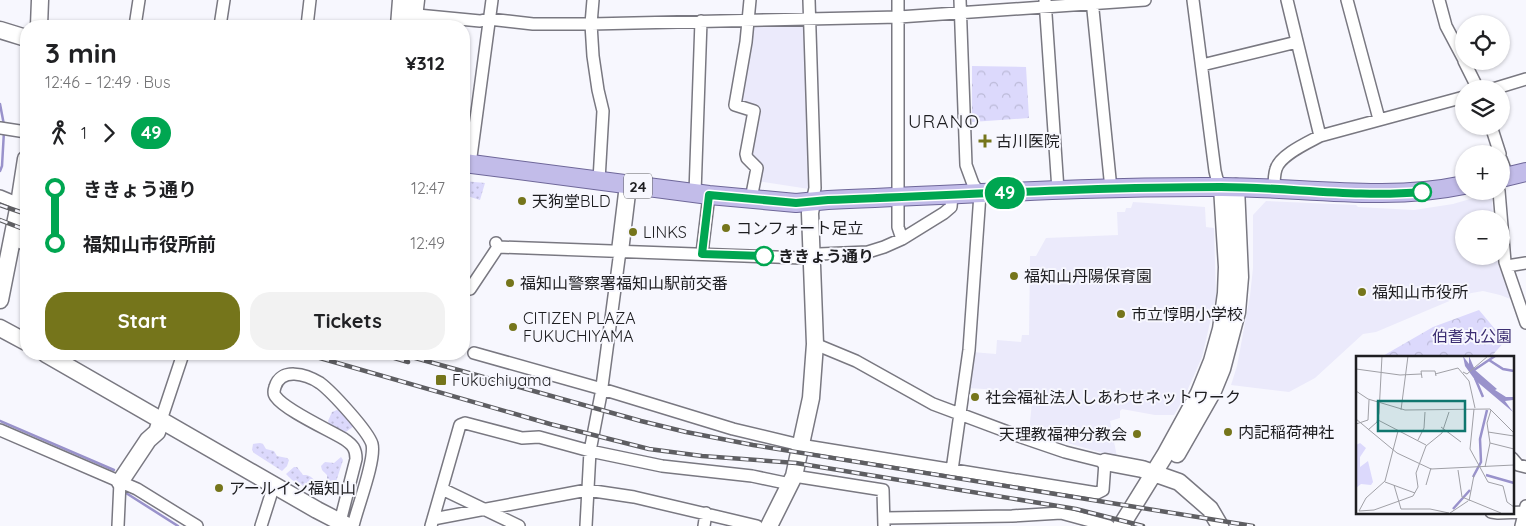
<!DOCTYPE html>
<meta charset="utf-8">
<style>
:root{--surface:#fff;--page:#f2f2f2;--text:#202124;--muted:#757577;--accent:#75751b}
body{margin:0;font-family:Quicksand,"Noto Sans JP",sans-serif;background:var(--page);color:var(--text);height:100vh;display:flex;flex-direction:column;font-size:19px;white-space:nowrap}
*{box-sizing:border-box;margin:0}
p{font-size:16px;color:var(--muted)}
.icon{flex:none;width:28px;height:28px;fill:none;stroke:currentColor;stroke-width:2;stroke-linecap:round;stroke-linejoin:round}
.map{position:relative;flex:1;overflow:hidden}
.drawer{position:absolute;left:20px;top:20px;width:450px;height:340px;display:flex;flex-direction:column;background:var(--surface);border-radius:20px;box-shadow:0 1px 4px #0004}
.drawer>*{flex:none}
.badge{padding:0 10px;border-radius:16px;font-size:18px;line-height:32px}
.fabs{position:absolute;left:1455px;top:15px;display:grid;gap:10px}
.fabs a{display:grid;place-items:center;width:55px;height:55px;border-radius:50%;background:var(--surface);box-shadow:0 1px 4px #0004;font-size:25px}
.map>.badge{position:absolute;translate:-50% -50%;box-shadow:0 0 0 2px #fff}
.legs{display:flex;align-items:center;gap:8px;height:55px;padding:0 25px;font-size:16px}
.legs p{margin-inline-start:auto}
.head{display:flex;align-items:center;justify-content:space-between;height:85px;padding:0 25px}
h1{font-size:28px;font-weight:800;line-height:38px}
.action{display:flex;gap:10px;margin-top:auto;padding:10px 25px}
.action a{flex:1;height:58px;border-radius:20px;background:var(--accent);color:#fff;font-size:20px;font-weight:800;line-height:58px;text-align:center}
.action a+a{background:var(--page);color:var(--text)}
ul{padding:0 25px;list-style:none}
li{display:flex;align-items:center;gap:18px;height:55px;font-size:19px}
li i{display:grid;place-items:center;width:8px;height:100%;margin:0 6px;background:currentColor}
li i::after{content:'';width:12px;height:12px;margin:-6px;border:4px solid;border-radius:50%;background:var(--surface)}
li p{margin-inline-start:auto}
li:first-child i{background:linear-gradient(#0000 50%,currentColor 0)}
li:last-child i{background:linear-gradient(currentColor 50%,#0000 0)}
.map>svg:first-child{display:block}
</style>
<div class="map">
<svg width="1526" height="526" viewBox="0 0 1526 526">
<defs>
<pattern id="grass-dots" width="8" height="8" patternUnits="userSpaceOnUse" patternTransform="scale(1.25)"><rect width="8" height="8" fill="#dcd9fc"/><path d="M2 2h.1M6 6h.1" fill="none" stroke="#bcbad8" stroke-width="1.8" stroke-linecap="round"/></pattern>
<pattern id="forest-crowns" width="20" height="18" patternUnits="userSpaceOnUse" patternTransform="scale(1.25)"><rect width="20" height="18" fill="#dcd9fc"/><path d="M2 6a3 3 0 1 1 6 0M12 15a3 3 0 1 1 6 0" fill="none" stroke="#bcbad8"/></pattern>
</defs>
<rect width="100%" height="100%" fill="#f7f7fe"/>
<path fill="#ebeafb" d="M800,23L804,27L809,189L757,181L749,157L755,110L737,104L749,24Z
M1487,194L1492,196L1493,219H1464V256H1499V263L1513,300L1500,295L1483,291L1466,294L1376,332L1363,334L1315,378L1289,392L1231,385L1237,366L1250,296L1253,268V215L1266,201L1356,205L1358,207L1414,210L1453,204Z
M1133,202L1205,207L1206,227L1214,228L1216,297L1202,357L1184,398L1174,415H1155L1122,409L1120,411V418L1110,421L1117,457L1029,432L1033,392L967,388L972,352L996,354L997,340L1021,342L1022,335H1029L1030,256H1036L1046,238L1118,235L1117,212H1125L1126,208H1131Z"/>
<path fill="url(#grass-dots)" d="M464,181L485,183L480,200L464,195Z
M337,410L343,412L354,426L343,434L330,426L328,421L332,412Z
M260,443L263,444L266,449L274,451L277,456L287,458L289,460L287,466L282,471L254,453L252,450L253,444Z
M341,457L343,460L334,488L331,490L327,480V475L322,470L321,466L325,462L334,463Z
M294,467H297L303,475C314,474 317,485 322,493L318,494L292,480L286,474Z"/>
<path fill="url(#forest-crowns)" d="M972,66L1026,67L1029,118L972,122Z
M1479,310L1505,341L1491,357H1381L1433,327Z"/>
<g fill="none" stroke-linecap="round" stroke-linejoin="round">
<path stroke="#9992cb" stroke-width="2.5" d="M0,104L4,125
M0,171L2,166L4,131
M0,421L114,470
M126,493L178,526"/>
<g stroke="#797881" stroke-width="14">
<path id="street" d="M593,0L591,24L593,56L598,90L603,111L599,180
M750,0L746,42L735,105L754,111L746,154L747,158L757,168L751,199
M809,0L815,188L812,202
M898,0V227L902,239
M1045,0L1058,190
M1092,0L1111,189
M1193,0L1215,171L1217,179L1222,187
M1287,0L1320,136
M1347,0L1379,119
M1439,0L1446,26L1464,60
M407,14L480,21L489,19L533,24H591L899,17L1145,0
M135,26L139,0
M220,26L224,0
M307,26L310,0
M1464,61L1478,89
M1202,65L1297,42
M1493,89L1526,79
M1491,126L1500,154
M0,128L26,132
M1501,159L1504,167L1501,180
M470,164L492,0
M1274,189C1274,182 1274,175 1276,169C1280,155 1307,143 1320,136L1464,97
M1499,191L1505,262L1526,323
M695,193L701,21
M0,196L24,206
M12,239L26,245
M496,243L498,247L802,258L819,254L868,252L884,247L902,239L944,213L951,207L952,195
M702,253L709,195
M1507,266L1526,263
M470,289L498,247
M474,353L602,389L733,429L800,445L1097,493L1103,490L1105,462L1065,452L1024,438L933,404L856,361L815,344
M161,420L183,354
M0,430L137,489L197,526
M1512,458L1518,465L1526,467
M952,470L969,350L980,194L973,184L966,165L960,0
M794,476L883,490L884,526
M442,489L519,526
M1491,512L1498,513L1526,512
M885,518L1012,516L1061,513L1109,526
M433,519L587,490L634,497L757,526
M340,522L356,459C356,449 353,445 344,439C329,430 285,410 276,397C273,394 274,390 275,387C281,367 306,374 320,383C332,392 368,431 372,444C376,460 357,508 353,526
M118,526L120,482
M261,526L274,485
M431,526L460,425L465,423L522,438L539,437L590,451L662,466L752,476L790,484
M586,526L590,451L601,394L620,251
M704,526L706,513
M1521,526L1526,506"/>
</g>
<g stroke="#797881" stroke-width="19">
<path id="secondary" d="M39,26L40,0
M399,26L401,0
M413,26L416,0
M0,30L26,38
M620,251L628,185
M0,300L19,204L26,159
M0,328L26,342
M46,354L317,510L348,526
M1177,454L1213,391L1222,369L1237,312L1240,277L1236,187
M1105,462L1142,469L1179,482L1210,509L1220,526
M120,482L148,440L157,432L161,420
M769,526L794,476L811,398L815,344L810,213L812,202
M1121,526L1165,455L1199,393L1212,361L1221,329L1226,293L1227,267L1222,187"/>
</g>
<g stroke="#6e6799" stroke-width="20">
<path id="primary" d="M464,163L709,195L796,203L828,200C959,195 1091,186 1222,187C1302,187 1384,202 1464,185
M1501,178L1526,172"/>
</g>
<use href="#street" stroke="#fff" stroke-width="11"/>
<use href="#secondary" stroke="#fff" stroke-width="16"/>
<use href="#primary" stroke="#c2bce9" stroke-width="18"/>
<g stroke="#5e5e62" stroke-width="4.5">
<path id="rail" d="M0,205L26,214
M0,220L26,230
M306,354L550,424L649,449L702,456L796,463L1076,509L1143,526
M381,354L408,362
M401,354L641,421L686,432L753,445L1253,526"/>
</g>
<use href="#rail" stroke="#f7f7fe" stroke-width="2.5" stroke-dasharray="8" stroke-linecap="butt"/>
</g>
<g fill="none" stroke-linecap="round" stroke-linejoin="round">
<g stroke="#fff" stroke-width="11">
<path id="line-1" d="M764,256L702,254L709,195L796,203L828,200C959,195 1090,187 1221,187C1288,187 1355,198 1422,192"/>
</g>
<use href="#line-1" stroke="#00a651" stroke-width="8"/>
</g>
<g fill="#75751b" stroke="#f7f7fe" stroke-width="2">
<path d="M982.5 133.5h5v5h5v5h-5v5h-5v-5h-5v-5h5z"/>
<circle cx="522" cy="201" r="5"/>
<circle cx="726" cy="228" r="5"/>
<circle cx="633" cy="232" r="5"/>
<circle cx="1014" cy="276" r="5"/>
<circle cx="510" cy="283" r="5"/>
<circle cx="1362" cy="292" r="5"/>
<circle cx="1121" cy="314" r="5"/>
<circle cx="513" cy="327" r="5"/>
<rect x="435" y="374" width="12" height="12" rx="2.5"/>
<circle cx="975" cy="397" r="5"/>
<circle cx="1228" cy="432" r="5"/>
<circle cx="1137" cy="434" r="5"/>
<circle cx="219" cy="488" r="5"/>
</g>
<g fill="#fff" stroke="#00a651" stroke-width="2.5">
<circle cx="1422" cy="192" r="9"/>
<circle cx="764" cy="256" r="9"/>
</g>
<g text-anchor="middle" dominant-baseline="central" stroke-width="4" stroke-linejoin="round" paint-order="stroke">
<rect fill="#f7f7fe" stroke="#5f5f63" stroke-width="1" x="624" y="173.5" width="28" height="25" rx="4"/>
<g font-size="15" font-weight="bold" fill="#1e1e21">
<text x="638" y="186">24</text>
</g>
<g font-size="16" fill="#1e1e21" stroke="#f7f7fe" text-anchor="start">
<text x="996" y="141">古川医院</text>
<text x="532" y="201">天狗堂BLD</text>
<text x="736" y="228">コンフォート足立</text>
<text x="643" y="232">LINKS</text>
<text x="1024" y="276">福知山丹陽保育園</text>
<text x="520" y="283">福知山警察署福知山駅前交番</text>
<text x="1372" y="292">福知山市役所</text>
<text x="1131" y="314">市立惇明小学校</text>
<text x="523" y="318">CITIZEN PLAZA<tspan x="523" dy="18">FUKUCHIYAMA</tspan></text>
<text x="452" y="380">Fukuchiyama</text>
<text x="985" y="397">社会福祉法人しあわせネットワーク</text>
<text x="1238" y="432">内記稲荷神社</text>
<text x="1127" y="434" text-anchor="end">天理教福神分教会</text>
<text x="229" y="488">アールイン福知山</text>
</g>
<g font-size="16" font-weight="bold" fill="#1e1e21" stroke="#f7f7fe" text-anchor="start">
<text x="778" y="256">ききょう通り</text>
</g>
<g font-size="16" fill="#3c2e72" stroke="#f7f7fe">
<text x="1472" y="336">伯耆丸公園</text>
</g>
<g font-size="19" letter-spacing="1" fill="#1e1e21" stroke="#f7f7fe">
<text x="944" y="121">URANO</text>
</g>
</g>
<g transform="translate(1356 356)">
<rect width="158" height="158" fill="#f7f7fe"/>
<path d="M4,87L10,92L4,101V111L12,105L17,126L15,129L5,128L0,132V89Z" fill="#dcd9fc"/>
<path d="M107,0L113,8V0L119,14L141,33L139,34L150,41H157V44L149,45L157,56L119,24L109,10Z" fill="#9992cb"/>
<path fill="none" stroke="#9992cb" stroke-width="2.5" d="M133,4L147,13L158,15M118,14L139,0M119,22L127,41M130,119L158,127M117,121L125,106L124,83L131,54M97,153L114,134"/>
<path fill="none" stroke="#a0a0a6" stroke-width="1" d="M102,12L113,25L119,52M0,13L44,19L65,18M107,16L111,18L132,0M79,18L102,12M66,22L65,15H79L80,20M0,35L12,43L49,54L134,53L158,77M118,53L114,93L132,126L147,130L151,146L158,151M45,54L52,0M0,63L41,97L75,113L158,109M22,64L70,89M0,68L12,64L13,44M85,71L105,86M12,74L21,66L23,57L26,0M132,76L158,80M62,84L68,72L69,56M134,87L158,93M129,111L134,87L131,67L135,54M102,114L106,141L145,157M29,126L59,137M38,129L45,153H74L93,157M70,129L75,112M113,145L118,119M3,155L18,154L57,140L62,131L60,117L70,90L86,77L93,56M3,155L10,142L29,125L42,75M94,157L112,145"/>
<path fill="#0f766e" fill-opacity="0.15" stroke="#0f766e" stroke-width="2.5" d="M22,45H109V75H22Z"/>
<rect width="158" height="158" fill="none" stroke="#1e1e21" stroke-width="2.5"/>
</g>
</svg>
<div class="fabs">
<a><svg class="icon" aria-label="locate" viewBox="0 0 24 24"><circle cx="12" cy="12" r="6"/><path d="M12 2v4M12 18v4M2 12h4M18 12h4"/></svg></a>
<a><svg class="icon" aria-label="layers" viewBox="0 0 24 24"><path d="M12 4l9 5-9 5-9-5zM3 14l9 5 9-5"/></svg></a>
<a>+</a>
<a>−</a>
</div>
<b class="badge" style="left:1005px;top:193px;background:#00a651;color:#fff">49</b>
<section class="drawer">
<div class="head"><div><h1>3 min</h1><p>12:46 – 12:49 · Bus</p></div><b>¥312</b></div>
<div class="legs"><svg class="icon" aria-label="walk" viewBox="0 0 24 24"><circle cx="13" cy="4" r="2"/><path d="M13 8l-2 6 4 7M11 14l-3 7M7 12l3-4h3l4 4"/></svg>1<svg class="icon" aria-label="forward" viewBox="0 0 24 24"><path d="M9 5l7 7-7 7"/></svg><b class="badge" style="background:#00a651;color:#fff">49</b></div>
<ul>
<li><i style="color:#00a651"></i><b>ききょう通り</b><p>12:47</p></li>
<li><i style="color:#00a651"></i><b>福知山市役所前</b><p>12:49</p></li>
</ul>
<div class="action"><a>Start</a><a>Tickets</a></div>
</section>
</div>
